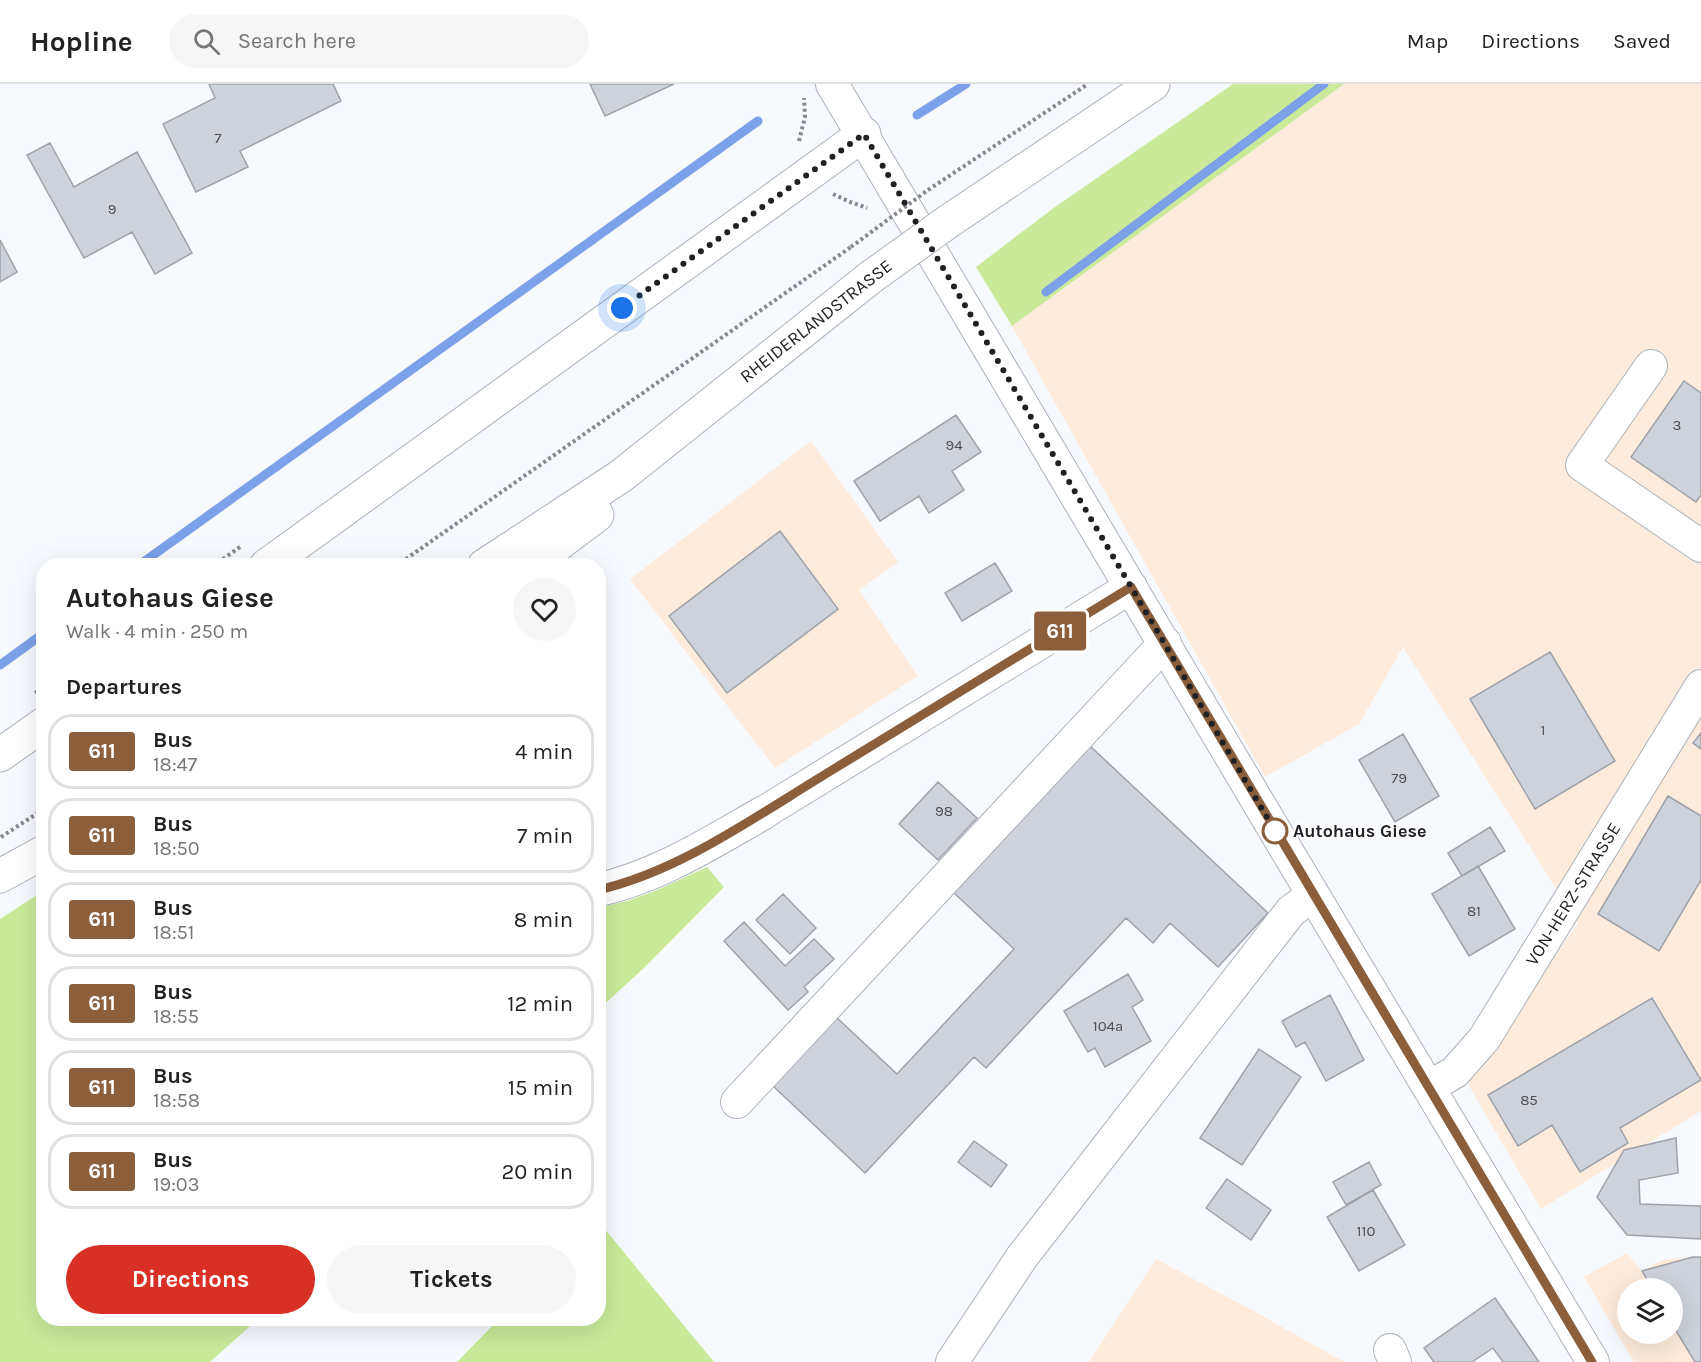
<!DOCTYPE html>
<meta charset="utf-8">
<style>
:root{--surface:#fff;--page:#f6f6f6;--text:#222;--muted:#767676;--line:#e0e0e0;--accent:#d93025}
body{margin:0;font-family:Karla,sans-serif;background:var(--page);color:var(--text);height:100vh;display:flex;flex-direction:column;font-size:22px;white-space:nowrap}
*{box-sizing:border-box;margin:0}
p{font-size:20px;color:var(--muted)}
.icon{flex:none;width:33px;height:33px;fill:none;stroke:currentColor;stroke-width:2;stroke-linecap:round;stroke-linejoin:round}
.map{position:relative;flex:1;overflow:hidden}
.drawer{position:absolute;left:36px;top:474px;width:570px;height:768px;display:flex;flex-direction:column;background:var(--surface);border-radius:24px;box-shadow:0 6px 24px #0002}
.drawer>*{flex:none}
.badge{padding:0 12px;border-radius:4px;font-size:21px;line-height:39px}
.tools{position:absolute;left:1617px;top:1194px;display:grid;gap:12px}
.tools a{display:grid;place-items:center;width:66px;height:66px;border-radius:50%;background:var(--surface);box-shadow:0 6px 24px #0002;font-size:30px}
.you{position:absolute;width:30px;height:30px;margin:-15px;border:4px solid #fff;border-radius:50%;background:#1a73e8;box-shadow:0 0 0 9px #1a73e833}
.map>.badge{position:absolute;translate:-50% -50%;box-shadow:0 0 0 3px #fff}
h2{padding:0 30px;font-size:22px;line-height:54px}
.round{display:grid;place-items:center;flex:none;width:63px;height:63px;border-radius:32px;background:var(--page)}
.overview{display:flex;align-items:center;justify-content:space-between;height:102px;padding:0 30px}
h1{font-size:28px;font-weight:700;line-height:45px}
.button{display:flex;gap:12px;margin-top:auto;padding:12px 30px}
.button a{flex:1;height:69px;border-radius:36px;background:var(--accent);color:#fff;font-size:24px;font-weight:700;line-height:69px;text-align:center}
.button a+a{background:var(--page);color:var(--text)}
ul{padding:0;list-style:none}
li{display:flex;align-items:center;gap:18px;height:75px;margin:0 12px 9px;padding:0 18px;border:3px solid var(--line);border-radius:24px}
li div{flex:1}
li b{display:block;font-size:22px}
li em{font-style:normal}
li .badge{min-width:66px;font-weight:700;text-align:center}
header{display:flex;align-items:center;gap:36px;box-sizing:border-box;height:84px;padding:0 30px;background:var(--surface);border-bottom:2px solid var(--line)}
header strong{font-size:28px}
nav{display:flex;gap:33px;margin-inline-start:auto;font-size:21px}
.search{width:420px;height:54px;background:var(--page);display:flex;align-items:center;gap:15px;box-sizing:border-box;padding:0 21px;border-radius:33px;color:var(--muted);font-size:22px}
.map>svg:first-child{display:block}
</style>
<header>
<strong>Hopline</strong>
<div class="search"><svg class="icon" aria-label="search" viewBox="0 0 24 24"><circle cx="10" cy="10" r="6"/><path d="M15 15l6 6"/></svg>Search here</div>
<nav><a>Map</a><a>Directions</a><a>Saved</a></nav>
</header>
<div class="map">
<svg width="1701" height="1278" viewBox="0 0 1701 1278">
<rect width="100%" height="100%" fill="#f6f9fe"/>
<path fill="#feebdb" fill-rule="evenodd" d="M1344,0H1701V1027L1541,1125L1466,997L1578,839L1403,563L1359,640L1265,693L1012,242Z
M811,357L898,478L859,506L918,592L775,684L630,495Z
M1627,1169L1642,1187L1662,1176L1693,1173L1701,1278H1634L1584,1193ZM1628,1204H1672V1250H1628Z
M1156,1175L1252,1226L1344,1278H1089Z"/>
<path fill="#caea9a" d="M1233,0H1344L1012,242L976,183L1055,123Z
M707,783L724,803L645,883L599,925V823C637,818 672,799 707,783Z
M43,807L44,1234L258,1235L210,1278H0V835Z
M599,1138L714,1278H457L499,1235L598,1234Z"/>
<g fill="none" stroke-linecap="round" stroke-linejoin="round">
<path stroke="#7ca1e8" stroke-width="9" d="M917,31L966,0
M1046,208L1324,0
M138,482L758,37
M0,581L44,549"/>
</g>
<path fill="#ced3db" stroke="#9ea2aa" stroke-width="1.5" d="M209,0H333L341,17L240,67L248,83L196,108L163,40L215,14Z
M590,0H674L605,32Z
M50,59L74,103L137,68L192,169L155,190L132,148L84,174L27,71Z
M0,156L17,188L0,198Z
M1684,297L1701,309V411L1696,418L1631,373Z
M956,331L981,368L952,387L964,406L929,429L919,412L880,437L854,397Z
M780,447L838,525L727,609L669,532Z
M995,479L1012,507L962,537L945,509Z
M1550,568L1615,677L1535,725L1470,615Z
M1701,649V665L1693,659Z
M1403,650L1439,712L1395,738L1359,676Z
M1090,662L1268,829L1218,883L1170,839L1153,859L1126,834L986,984L974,973L865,1089L772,1001L836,933L897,990L1014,865L954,809Z
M938,698L977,734L938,776L899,740Z
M1668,712L1701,732V796L1659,867L1598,830Z
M1490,743L1505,767L1462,792L1448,769Z
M1478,782L1515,845L1469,872L1432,810Z
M783,810L816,844L790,870L756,836Z
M744,838L785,882L814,855L834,875L804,903L808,908L788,926L724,857Z
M1128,890L1143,916L1132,923L1151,957L1105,983L1095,964L1088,968L1064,927Z
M1330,911L1364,976L1326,997L1305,958L1296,963L1282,937Z
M1652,914L1701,996L1620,1044L1628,1059L1580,1088L1552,1041L1518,1062L1488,1011Z
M1259,965L1301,993L1242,1081L1200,1054Z
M1676,1054L1678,1089L1639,1096L1640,1120L1701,1122V1155L1627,1151L1597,1113L1624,1066Z
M974,1057L1007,1081L991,1103L958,1078Z
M1369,1078L1381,1101L1346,1121L1333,1098Z
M1227,1095L1271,1126L1251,1156L1206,1124Z
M1373,1106L1405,1161L1359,1187L1327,1133Z
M1693,1173H1701V1278H1695L1672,1240V1204H1652L1642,1187Z
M1495,1214L1539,1278H1503L1493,1264L1472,1278H1434L1424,1264Z"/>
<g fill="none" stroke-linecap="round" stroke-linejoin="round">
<g stroke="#adb2ba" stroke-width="34">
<g id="minor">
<path d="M832,0L1284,762L1593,1278"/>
<path d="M1651,282L1582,381L1701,462"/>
<path d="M763,729L1131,503"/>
<path id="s1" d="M1429,1003L1455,988L1484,955L1701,602"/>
<path d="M737,1018L1165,559"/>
<path d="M1390,1266L1395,1278"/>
<path d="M952,1278L1022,1173L1291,827L1313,811"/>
</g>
</g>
<g stroke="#adb2ba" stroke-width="35">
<path id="major" d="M949,137L1153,0
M266,482L864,50
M484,482L621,392L871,193
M529,482L597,431
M0,671L44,640
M0,792L44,768
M598,806C659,792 710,759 763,729"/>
</g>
<path stroke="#85888c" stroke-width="4" stroke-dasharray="3 3" stroke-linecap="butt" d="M799,57L805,33L804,14
M928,106L1088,0
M833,110L850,118L867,124
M213,482L240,463
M396,482L851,163
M35,609L44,603
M1,753L44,725"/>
<use href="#minor" stroke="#fff" stroke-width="32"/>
<use href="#major" stroke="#fff" stroke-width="33"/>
<g stroke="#adb2ba" stroke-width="35" stroke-linecap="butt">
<path id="major-bridge" d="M871,193L949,137"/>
</g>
<path stroke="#85888c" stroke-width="4" stroke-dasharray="3 3" stroke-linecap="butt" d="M851,163L928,106"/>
<use href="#major-bridge" stroke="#fff" stroke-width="33"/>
</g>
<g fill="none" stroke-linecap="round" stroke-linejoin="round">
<g stroke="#fff" stroke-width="14">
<path id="line" d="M598,806C678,788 755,733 824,691C927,629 1029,566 1131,503L1592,1278"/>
</g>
<use href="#line" stroke="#8b5e3c" stroke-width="9"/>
<path stroke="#1f2124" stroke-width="6" stroke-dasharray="0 10.8" d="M622,224L864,50L1275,747"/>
</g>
<circle fill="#fff" stroke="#8b5e3c" stroke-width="3" cx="1275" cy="747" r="12"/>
<g text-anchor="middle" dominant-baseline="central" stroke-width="4.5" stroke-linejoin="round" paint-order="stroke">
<g font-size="15" fill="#4b4e52">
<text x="218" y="54">7</text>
<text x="112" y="125">9</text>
<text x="1677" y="341">3</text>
<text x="954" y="361">94</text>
<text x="1543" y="646">1</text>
<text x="1399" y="694">79</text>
<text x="944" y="727">98</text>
<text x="1474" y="827">81</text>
<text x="1108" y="942">104a</text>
<text x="1529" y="1016">85</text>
<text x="1366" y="1147">110</text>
</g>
<g font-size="18" fill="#1f2124" stroke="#fff">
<text transform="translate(816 237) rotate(-38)">RHEIDERLANDSTRASSE</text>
<text stroke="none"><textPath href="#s1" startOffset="244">VON-HERZ-STRASSE</textPath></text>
</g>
<g font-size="18" font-weight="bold" fill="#1f2124" stroke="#fff" text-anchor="start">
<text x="1293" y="747">Autohaus Giese</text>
</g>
</g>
</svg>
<div class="tools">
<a><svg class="icon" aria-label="layers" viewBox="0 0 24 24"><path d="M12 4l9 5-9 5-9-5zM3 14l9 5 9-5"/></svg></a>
</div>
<div class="you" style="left:622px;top:224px"></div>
<b class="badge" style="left:1060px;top:547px;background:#8b5e3c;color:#fff">611</b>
<section class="drawer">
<div class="overview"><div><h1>Autohaus Giese</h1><p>Walk · 4 min · 250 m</p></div><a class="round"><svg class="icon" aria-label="heart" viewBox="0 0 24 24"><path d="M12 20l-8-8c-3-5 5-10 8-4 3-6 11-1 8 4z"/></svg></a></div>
<h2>Departures</h2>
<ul>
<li><span class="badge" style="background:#8b5e3c;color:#fff">611</span><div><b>Bus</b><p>18:47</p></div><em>4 min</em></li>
<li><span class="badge" style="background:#8b5e3c;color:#fff">611</span><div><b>Bus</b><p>18:50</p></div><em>7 min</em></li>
<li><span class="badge" style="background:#8b5e3c;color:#fff">611</span><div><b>Bus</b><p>18:51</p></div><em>8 min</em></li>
<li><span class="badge" style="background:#8b5e3c;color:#fff">611</span><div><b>Bus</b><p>18:55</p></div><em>12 min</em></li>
<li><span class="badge" style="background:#8b5e3c;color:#fff">611</span><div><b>Bus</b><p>18:58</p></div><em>15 min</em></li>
<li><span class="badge" style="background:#8b5e3c;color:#fff">611</span><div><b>Bus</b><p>19:03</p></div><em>20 min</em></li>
</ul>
<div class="button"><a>Directions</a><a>Tickets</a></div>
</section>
</div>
